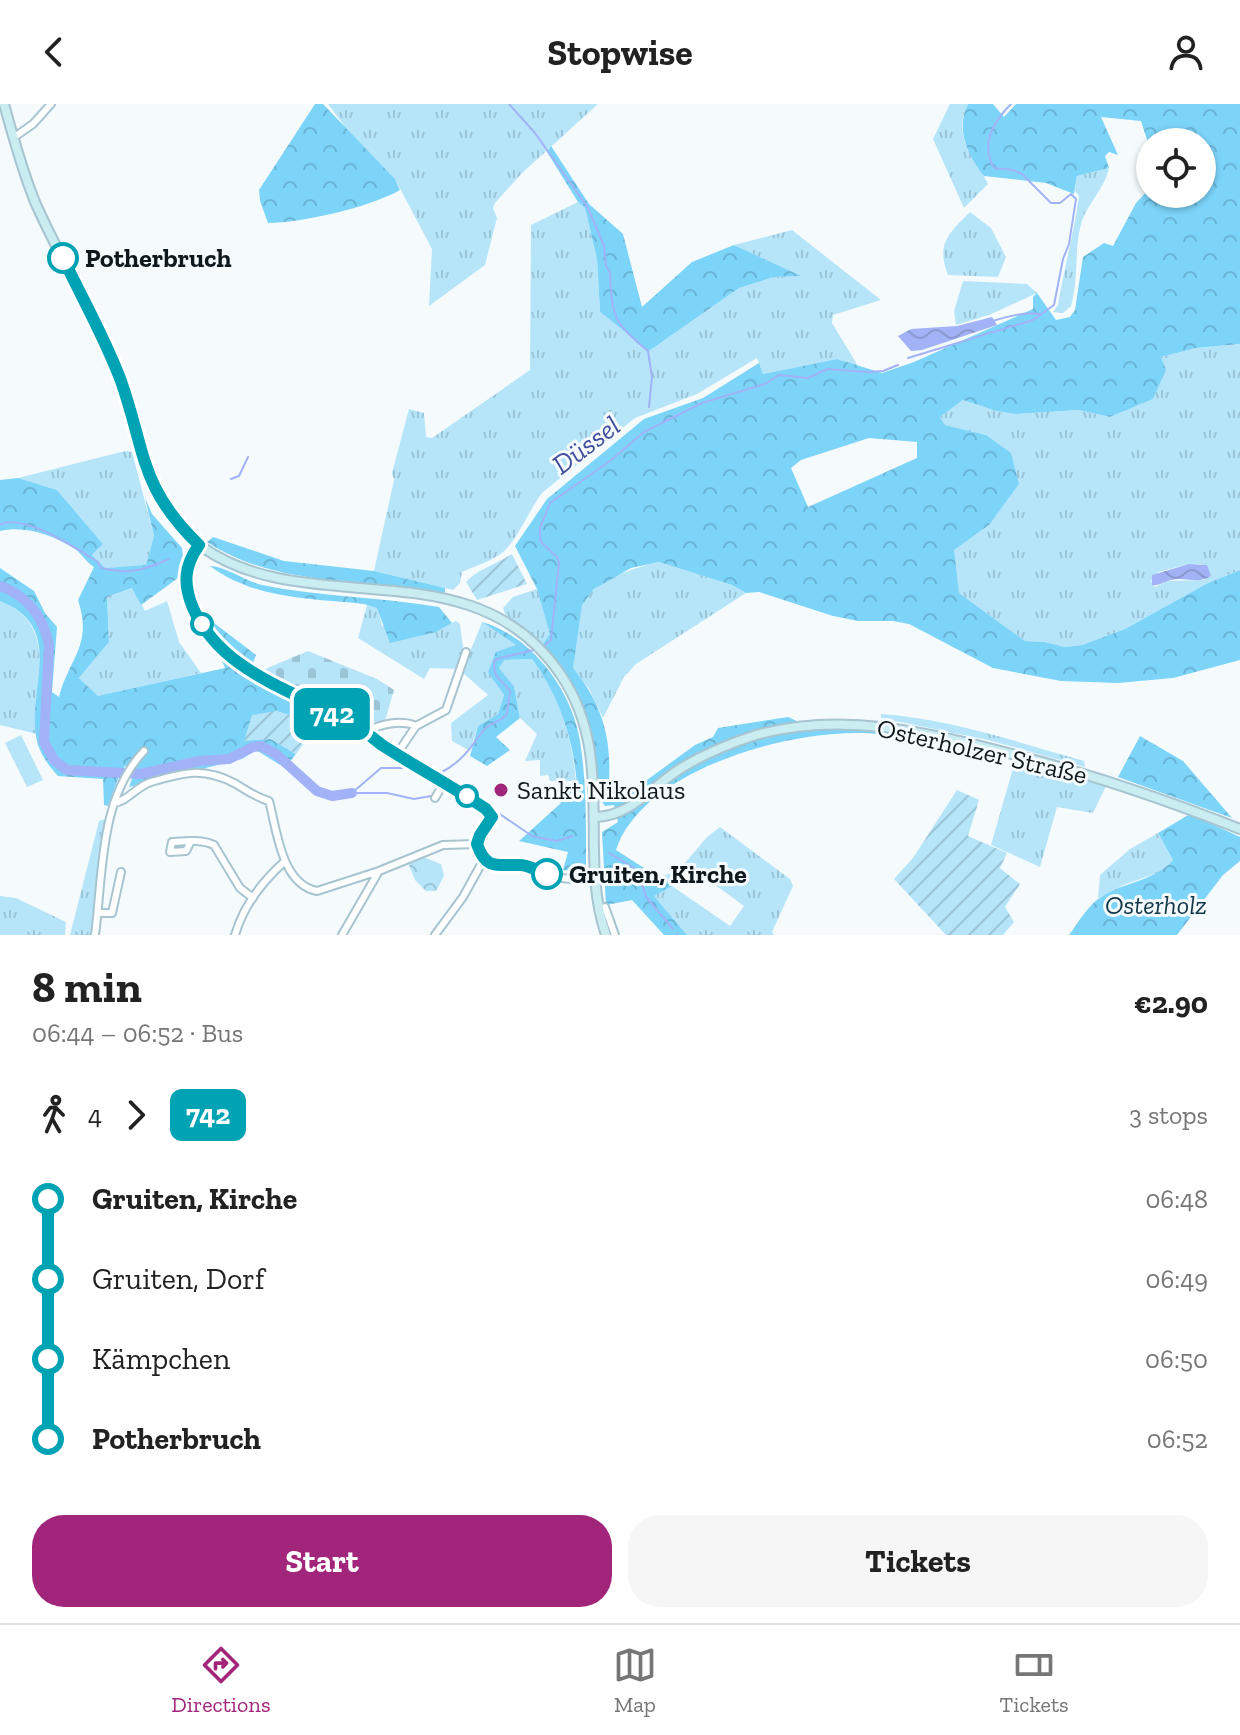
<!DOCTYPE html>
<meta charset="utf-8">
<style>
:root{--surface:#fff;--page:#f6f6f6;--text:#222;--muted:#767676;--line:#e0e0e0;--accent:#a1257a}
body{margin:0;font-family:"Zilla Slab",serif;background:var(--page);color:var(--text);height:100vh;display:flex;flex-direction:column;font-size:30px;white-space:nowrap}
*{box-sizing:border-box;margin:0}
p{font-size:26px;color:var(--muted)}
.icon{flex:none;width:44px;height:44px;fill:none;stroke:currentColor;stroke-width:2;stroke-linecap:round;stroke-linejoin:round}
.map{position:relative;height:831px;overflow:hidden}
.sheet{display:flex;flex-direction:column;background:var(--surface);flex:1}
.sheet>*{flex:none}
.badge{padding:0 16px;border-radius:12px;font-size:28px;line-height:52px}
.fabs{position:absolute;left:1136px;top:24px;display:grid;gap:16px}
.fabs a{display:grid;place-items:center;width:80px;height:80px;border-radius:50%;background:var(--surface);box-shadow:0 2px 6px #0004;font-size:40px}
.map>.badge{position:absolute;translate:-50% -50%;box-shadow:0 0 0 4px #fff}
.legs{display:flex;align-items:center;gap:12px;height:88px;padding:0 32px;font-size:26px}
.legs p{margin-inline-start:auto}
.summary{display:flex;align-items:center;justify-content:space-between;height:136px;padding:0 32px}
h1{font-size:44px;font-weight:800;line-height:60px}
.primary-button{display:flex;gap:16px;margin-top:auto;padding:16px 32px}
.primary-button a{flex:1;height:92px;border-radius:32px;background:var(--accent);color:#fff;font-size:32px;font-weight:800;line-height:92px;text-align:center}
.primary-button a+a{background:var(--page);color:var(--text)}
ul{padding:0 32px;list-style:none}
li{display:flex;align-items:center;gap:28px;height:80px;font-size:30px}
li i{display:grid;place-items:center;width:12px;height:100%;margin:0 10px;background:currentColor}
li i::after{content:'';width:20px;height:20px;margin:-10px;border:6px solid;border-radius:50%;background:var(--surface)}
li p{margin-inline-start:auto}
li:first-child i{background:linear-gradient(#0000 50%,currentColor 0)}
li:last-child i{background:linear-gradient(currentColor 50%,#0000 0)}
header{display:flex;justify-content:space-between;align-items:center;height:104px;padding:0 32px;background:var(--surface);font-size:36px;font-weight:800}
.tabs{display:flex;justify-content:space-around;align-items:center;height:112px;border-top:2px solid var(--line);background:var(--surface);font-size:22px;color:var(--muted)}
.tabs a{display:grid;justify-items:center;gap:4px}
.tabs .on{color:var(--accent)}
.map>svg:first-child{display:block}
</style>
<header><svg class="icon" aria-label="back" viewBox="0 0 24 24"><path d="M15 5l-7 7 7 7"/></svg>Stopwise<svg class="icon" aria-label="person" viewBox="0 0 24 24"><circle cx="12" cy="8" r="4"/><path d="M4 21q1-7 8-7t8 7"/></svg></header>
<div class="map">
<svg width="1240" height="831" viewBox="0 0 1240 831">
<defs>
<pattern id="grass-tufts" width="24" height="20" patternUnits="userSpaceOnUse" patternTransform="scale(2)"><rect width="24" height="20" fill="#b6e5fa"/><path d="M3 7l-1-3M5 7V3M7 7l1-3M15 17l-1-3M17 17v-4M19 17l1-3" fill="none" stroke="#9bc4d6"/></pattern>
<pattern id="forest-crowns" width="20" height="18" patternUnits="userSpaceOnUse" patternTransform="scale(2)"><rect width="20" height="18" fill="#7cd4f9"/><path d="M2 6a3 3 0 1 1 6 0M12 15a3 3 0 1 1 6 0" fill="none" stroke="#6ab5d5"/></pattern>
<pattern id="cemetery-stones" width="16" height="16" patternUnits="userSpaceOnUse" patternTransform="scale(2)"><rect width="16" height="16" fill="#b6e5fa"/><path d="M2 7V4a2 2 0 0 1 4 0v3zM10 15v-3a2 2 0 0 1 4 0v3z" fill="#9bc4d6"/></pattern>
<pattern id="park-crowns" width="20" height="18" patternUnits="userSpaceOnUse" patternTransform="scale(2)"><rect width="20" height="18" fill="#b6e5fa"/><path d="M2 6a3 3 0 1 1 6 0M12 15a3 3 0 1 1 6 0" fill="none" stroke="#9bc4d6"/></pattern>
<pattern id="garden-furrows" width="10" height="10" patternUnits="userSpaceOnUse" patternTransform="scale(2)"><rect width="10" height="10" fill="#b6e5fa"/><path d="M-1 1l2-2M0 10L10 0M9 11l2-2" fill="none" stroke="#9bc4d6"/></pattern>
<pattern id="water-waves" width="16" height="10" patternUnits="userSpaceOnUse" patternTransform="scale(2)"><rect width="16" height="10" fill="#a2b2f6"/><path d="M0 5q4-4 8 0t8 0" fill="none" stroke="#8a98d2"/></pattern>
</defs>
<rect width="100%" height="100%" fill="#f5fbfd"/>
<path fill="url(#grass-tufts)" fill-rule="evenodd" d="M328,0H598L522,69L495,99L493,104L497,114L485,161L429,202L432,145L395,75L351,31Z
M950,0H968C951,34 975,52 988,80L964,104L933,35Z
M1109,64C1105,84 1087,100 1081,120C1074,146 1079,175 1071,202L1063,209L1053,208L1058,201C1064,164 1074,130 1079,92L1075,87L1077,72Z
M578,98L585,104L597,155L600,208L649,247L739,184L774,173L799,172L734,141L792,126L881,196L833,211L832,219L858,262L837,255L763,270L757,254L697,290L635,314L543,388C529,405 519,434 503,448C492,457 475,462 462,468L460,479L453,486L374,467L394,376L392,369L409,305L424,309L426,333L432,334L530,266L531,121Z
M970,108L991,124L1006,153L998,173L948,171C936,140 948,130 970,108Z
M963,177L1027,180L1037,189L989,211L956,221L954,207Z
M1240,240V466L1206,480L1125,525L1082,541L1065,543L1045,538L1025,537L959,489L953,446L989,421L986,331L945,321L940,313L963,296L996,307L1015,310L1079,306L1110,313L1153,295L1165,266L1161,253L1196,244ZM1189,460H1201L1211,472L1204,476L1168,477L1155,483L1151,477L1158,468Z
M125,347L132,348L154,432L146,462L105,464L92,451L103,440L57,386L18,374Z
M659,458L732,481L746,489L636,560L624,573L603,614L589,585L573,565C575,547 576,517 582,501C592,477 636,463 659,458Z
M133,484L145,507L167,497L179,538L201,569L98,593L79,574L109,538L107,493Z
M537,485L551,531L543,540L505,510L503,504L513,493Z
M0,497C59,520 35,579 37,630L0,621Z
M367,501L378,504L382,522L435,528L456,517L460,520L463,543L459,565L430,564L424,575L358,534Z
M482,518L516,541L489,568L504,591L498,610L478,622L470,647L452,637L451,619L488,591L462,568Z
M532,555C559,592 572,632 576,677H550L548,671L540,672V656L525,657L537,630L520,614L514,582L499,564L503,556Z
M881,610C951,615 1017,638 1084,657L1085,663L988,636L881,614Z
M1016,654L1107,680L1093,709L1057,703L1040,763L991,741Z
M105,715L91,831H70L99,717Z
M720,723L790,775L793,782L772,828L774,831H687L653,791L671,782L658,774L679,766L707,733ZM691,763L744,802L730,822L672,782Z
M1158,729L1173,756L1163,767L1126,780L1098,794L1100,771L1130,745Z
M0,792L16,794L66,818L65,831H0Z"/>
<path fill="url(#forest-crowns)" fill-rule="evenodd" d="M315,0H323L395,75L400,86C371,103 301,119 268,119L260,97L259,86Z
M968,0H993L1004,13L1016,0H1240V240L1196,244L1161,253L1166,266L1153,295L1110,313L1079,306L1015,310L996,307L963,296L940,313L945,321L986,331L1011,349L1019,380L989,421L954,446L959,489L1025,537L1045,538L1065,543L1082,541L1125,525L1206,480L1240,466V556L1173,574L1118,579L1061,577L993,564L909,520L893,517H858L833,512L759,488L746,489L732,481L659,458L631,464L594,485L582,501L573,564C605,604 613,639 608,690L625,692L695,641L713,633L718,624L788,613L814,625L852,622L882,625L885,631C807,619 643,662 616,746L672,782L654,792L687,831H664L632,796L606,801L602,728L618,718L614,701L605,702L600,695L596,653L586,613L561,563L543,540L550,530L537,485L515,442L547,395L644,315L703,294L759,259L763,270L837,255L882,269L914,258L1033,205V193L1037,189L1056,216L1070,213L1075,206L1083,153L1104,139L1113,142L1136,99L1150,84V90H1202V38H1150V45L1141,17L1101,13L1118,51L1109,48L1105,52L1109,64L1077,72L1074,90L1046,79L984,72C968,51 955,26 968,0ZM869,334L917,338V354L808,403L791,364L801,356Z
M551,42L589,100L623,130L642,203L692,158L734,141L801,172L774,173L739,184L649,247L600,208L597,155L585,104L578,98L547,48Z
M18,374L57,386L103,440L92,451L105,464L146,461L154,432L145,394L152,410L182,444L183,452L178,474L141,501L132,484L107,493L109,538L79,574L98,592L225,564L217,546L222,539L214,530V519L256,551L251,564L261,581L360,631L355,638L318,620L276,607L271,635L296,650L285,664L256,646L242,655L129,683L136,663L125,662L118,675L108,702L104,701L103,675L58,672C50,663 42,653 38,641C23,589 70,525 0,497V464L34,487L45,509L57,523L52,588L59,593C69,554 93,542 78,496L94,463C86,458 82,450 75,445C53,431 25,421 0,427V376Z
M213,433L284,457L374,467L445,484V489C366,474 277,484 207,438Z
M210,462C225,462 245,477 262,481C320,493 381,493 439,503L452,519L436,528L390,539L377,504L364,500C310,494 256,496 210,462Z
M482,518C532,532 572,587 580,637C587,681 586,724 586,768L563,766L568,748L519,737L561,699L550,686L577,682C574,636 559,592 532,555L504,556L499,564L514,582L520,614L496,633L510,646L487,662L470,652L478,622L498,610L504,591L488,568L496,548L516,541Z
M1140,632L1183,657L1232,714L1118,673Z
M1190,710L1240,733V757L1223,771L1177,831H1069C1078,819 1088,801 1101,793C1124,778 1155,777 1173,756L1158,729Z"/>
<path fill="url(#cemetery-stones)" d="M308,547L377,575L394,586L385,617L363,619L265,571V565Z"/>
<path fill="url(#park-crowns)" d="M423,753L441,760L444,772L436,787H426L415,776L408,759Z"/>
<path fill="url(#garden-furrows)" d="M512,450L527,480L477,496L466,478C478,465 497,460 512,450Z
M276,607L318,620L296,650L271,635L244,637L252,611Z
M957,686L979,696L968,732L1007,749L1000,764L1020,780L1005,803L1014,818L1003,831H946L894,775L913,754Z"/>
<path fill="#b6e5fa" d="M21,631L43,676L27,683L5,639Z"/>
<path fill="url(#water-waves)" d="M992,213L997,221L922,246L911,247L898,232L911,225L957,222Z
M1189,460L1207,461L1211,472C1198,481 1185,472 1171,476C1163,478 1160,482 1152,481V471Z"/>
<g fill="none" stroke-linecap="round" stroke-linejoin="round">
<path stroke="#a2b2f6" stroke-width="2" d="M509,0L535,29L588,104L604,142L606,162L610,168C612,213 613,218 648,247L652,273L649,303
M993,217C1009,212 1024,208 1041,210
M908,254L1033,216L1054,201L1063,155L1069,140L1076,95L1071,90L1060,99H1051L1022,70L1013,66L994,64C980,40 994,17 1011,0
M231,375L239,372L248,353
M0,420C26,410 76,444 98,458L101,464C127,471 145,466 169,455
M540,545L551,536L559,459L558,454L541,438L540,433V424L550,399L610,357L644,328L702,299L765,280L779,271L808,274L827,265L868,268L883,267L898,261
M442,668C461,658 470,645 482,628C488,619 501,618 507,610L510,587C502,574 493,577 494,557L500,554L534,546
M447,674L532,732L557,737L572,732
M353,688L381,664H414
M352,689H387L414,695L431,692
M609,749L634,764L638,772L637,777L643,783L646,793L673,825
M677,830L678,831"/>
<path stroke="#a2b2f6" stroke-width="10" d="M0,482C28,492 43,512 49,541L44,638L54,656L67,666L141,670L199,657L229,655L253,643L261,642L276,650L317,687L332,692L352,689"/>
<g stroke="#a7c4d1" stroke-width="10">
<path id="street" d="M13,34L33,20L51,0
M199,441C185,462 183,480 193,504C223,572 299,587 358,623C370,630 380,640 393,647C424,667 456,684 486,705L492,713L480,731L477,740L484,755L489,759L499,763L526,762L562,774L596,778
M416,622L446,606L466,548
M366,629C379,619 402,616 416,622
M397,650L416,622
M435,694L445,677
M114,699C128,697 137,682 151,678C185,668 204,663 236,680C246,686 257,694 269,697C277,726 281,780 317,787L379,767L443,741L477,740
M191,737L186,747L170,748L172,738C186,737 202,735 214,741L240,784L253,794
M605,803L615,831
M98,809H112L121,768
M95,831C103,771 99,694 144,647
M235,831C243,803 263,777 284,758
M342,831L379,767
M435,831L463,793L484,755"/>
</g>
<g stroke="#a7c4d1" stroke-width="12">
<path id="secondary" d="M4,0C13,33 22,66 35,98C59,152 89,202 112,256C140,321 140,399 202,443C310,519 473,440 561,571C617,654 577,747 606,831
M595,713C631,713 654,680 683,663C706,649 731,639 756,631C841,607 925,628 1008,649C1088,669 1164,695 1240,725"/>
</g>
<use href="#street" stroke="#fff" stroke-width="6"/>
<use href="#secondary" stroke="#c9edf1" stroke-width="8"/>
</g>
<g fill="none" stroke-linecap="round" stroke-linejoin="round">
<g stroke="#fff" stroke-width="18">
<path id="line-1" d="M63,154C82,194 105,234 121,277C146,348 139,383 199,441C184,462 183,480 193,504C223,572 300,587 358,623C366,628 374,635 382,641C416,663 452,682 486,705L492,713L480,731L477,740C486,767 498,760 521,761C530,762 539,767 547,770"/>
</g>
<use href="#line-1" stroke="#00a3b4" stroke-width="12"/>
</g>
<g fill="#fff" stroke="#00a3b4" stroke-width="4">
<circle cx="63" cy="154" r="14"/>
<circle cx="202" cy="520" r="10"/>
<circle cx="467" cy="692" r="10"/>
<circle cx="547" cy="770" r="14"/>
</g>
<circle fill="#a1257a" stroke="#f5fbfd" stroke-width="3" cx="501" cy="686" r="8"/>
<g text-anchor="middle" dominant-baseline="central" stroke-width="6" stroke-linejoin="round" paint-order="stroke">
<g font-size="26" font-weight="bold" fill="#0e181d" stroke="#f5fbfd" text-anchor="start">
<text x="85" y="154">Potherbruch</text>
<text x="569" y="770">Gruiten, Kirche</text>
</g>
<g font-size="26" fill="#0e181d" stroke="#f5fbfd">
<text transform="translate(982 647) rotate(13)">Osterholzer Straße</text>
</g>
<g font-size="26" fill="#0e181d" stroke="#f5fbfd" text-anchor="start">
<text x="517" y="686">Sankt Nikolaus</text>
</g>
<g font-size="26" font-style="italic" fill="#0f3747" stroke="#f5fbfd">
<text x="1156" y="801">Osterholz</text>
</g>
<g font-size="28" font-style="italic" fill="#414d9d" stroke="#f5fbfd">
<text transform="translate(586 341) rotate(-37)">Düssel</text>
</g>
</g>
</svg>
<div class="fabs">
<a><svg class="icon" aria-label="locate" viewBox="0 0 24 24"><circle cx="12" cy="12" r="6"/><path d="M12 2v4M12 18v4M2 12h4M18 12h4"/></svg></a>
</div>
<b class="badge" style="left:332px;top:610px;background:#00a3b4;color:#fff">742</b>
</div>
<section class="sheet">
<div class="summary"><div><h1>8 min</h1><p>06:44 – 06:52 · Bus</p></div><b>€2.90</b></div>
<div class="legs"><svg class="icon" aria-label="walk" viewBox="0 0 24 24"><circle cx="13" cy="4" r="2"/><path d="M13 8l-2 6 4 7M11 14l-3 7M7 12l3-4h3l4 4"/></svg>4<svg class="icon" aria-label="forward" viewBox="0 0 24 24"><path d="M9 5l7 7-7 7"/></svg><b class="badge" style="background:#00a3b4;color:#fff">742</b><p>3 stops</p></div>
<ul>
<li><i style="color:#00a3b4"></i><b>Gruiten, Kirche</b><p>06:48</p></li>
<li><i style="color:#00a3b4"></i><span>Gruiten, Dorf</span><p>06:49</p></li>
<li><i style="color:#00a3b4"></i><span>Kämpchen</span><p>06:50</p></li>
<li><i style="color:#00a3b4"></i><b>Potherbruch</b><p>06:52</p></li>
</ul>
<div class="primary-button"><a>Start</a><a>Tickets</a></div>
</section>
<nav class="tabs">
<a class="on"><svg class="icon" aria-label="directions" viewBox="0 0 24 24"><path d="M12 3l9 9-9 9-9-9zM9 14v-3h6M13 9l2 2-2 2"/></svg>Directions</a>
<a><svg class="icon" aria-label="map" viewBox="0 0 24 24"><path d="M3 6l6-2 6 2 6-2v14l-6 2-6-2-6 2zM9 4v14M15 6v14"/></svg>Map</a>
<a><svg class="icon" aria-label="tickets" viewBox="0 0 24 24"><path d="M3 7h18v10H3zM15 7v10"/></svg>Tickets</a>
</nav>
